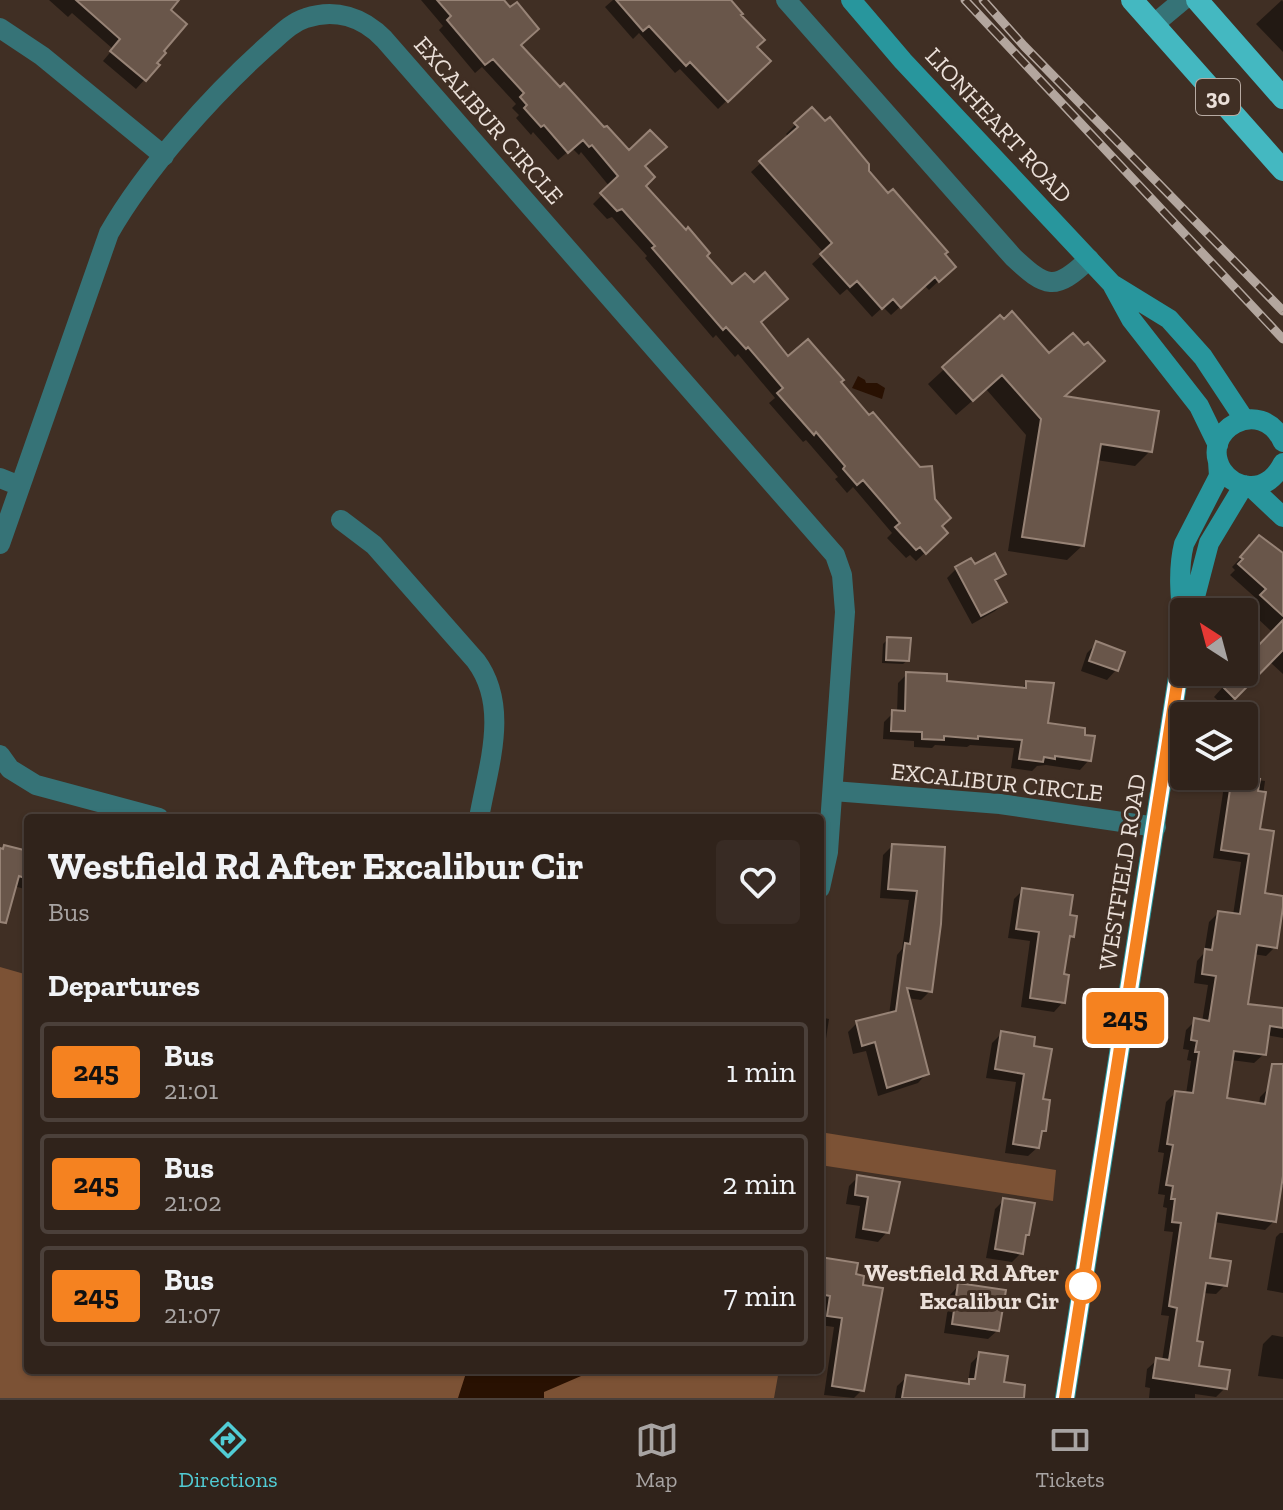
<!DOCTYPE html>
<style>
:root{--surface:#30231b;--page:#382b24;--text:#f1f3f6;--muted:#a8a4a3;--line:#4b403a;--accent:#51ccd5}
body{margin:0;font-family:"Zilla Slab",serif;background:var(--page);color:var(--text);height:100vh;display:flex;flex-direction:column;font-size:30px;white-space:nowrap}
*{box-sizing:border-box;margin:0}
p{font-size:26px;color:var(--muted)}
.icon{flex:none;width:44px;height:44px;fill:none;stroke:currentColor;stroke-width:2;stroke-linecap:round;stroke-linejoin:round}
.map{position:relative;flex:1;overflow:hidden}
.drawer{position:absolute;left:24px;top:814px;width:800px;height:560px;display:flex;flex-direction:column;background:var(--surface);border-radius:8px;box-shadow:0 2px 6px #0004,0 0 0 2px var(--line)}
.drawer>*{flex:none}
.badge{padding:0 16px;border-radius:6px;font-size:28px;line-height:52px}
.needle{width:52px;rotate:324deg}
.buttons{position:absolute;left:1170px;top:598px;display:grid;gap:16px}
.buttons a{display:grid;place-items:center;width:88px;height:88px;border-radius:8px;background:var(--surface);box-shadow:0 2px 6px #0004,0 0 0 2px var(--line);font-size:40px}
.map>.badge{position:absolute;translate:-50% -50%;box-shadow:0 0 0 4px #fff}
h2{padding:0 24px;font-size:30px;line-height:72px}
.round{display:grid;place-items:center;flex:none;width:84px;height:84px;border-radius:8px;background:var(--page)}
.summary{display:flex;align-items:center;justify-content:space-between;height:136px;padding:0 24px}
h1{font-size:38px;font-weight:700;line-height:60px}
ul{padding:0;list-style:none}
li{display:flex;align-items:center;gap:24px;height:100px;margin:0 16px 12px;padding:0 8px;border:4px solid var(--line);border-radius:8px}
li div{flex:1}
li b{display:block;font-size:30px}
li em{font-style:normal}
li .badge{min-width:88px;font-weight:700;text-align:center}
.menu{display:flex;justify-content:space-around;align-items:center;height:112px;border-top:2px solid var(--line);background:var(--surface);font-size:22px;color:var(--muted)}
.menu a{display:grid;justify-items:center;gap:4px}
.menu .on{color:var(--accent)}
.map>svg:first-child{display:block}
</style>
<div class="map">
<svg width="1283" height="1398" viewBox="0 0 1283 1398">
<rect width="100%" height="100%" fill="#402f24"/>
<path fill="#7c5235" d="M0,967L28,975V1370H779L774,1398H0Z
M820,1132L1056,1170L1053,1201L820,1165Z"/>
<path fill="#291102" d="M858,376L865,380L866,383H877L885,388L882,399L852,388Z
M467,1370H595L544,1392V1398H458Z"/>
<path fill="#0007" d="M49,0H177L168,10L154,64L157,66L136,89L103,61L113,49L72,13L68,17Z
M421,0H495L519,45L559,90L643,167V186L704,256L788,358L838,383L933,500L940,527L946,533L916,561L910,555L906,558L887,538L892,533L853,487L847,493L835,479L838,477L806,440L803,442L769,403L775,398L738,354L735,357L716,335L713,338L645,258L647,256L612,217L607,219L593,204L610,187L581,152L579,155L572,148L558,160L533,132L531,135L516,118L519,115L512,108L516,104L482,67L475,73L439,30L443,26Z
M613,0H728L755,47L768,61L718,109L680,69L675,73L639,33L633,39L605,7Z
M1282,0L1283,2V52L1256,24Z
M796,124L867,171L942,254L944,276L929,290L924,285L891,315L883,307L872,317L847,289L840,295L812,264L824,253L751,172L789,137L786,134Z
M1000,318L1062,398L1150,451L1135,466L1096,460L1083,545L1067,560L1008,551L1026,435L986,389L956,415L928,384Z
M1260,538L1283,555V674L1269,661L1225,707L1214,697L1222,688L1216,683L1223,672H1244V645L1253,654L1273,633L1255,616L1259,612L1252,606L1258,600L1230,575L1235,570L1232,567Z
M971,561L974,567L1004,574L994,583L1005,602L995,611L972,624L947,578L956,569Z
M887,640L908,660L903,664L882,663L883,644Z
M1096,644L1116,670L1107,680L1081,671L1087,653Z
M907,674L945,683L1021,689L1027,683L1046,724L1089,760L1080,770L1046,765L1037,766L1032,771L1011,768L1014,748L970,745L967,747L935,745L932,748L914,747V741L883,739L884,722L893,713H897L898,683Z
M1233,777L1265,781L1258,831L1263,895L1275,947L1266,956L1253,954L1246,1005L1283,1010V1038L1266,1035L1264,1054L1254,1063L1231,1060L1225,1100L1259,1105L1260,1097L1269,1088L1283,1090V1186H1279L1274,1221L1265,1230L1214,1222L1207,1260L1225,1285L1216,1294L1202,1293L1195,1343L1197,1367L1225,1388L1216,1397L1195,1394V1398H1149L1150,1388L1145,1387L1147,1369L1157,1360L1162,1361L1169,1316L1161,1315L1173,1232L1164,1231L1167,1208L1163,1207L1165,1195L1158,1194L1164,1153L1158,1152L1166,1102L1175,1093L1186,1094L1191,1061L1187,1060L1189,1050L1183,1049L1186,1030L1195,1021L1202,1022L1208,985L1194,983L1197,961L1204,953L1209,922L1218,913L1233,915L1241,862L1213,858L1224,786Z
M892,846L943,849L930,991L921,1000L907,998L927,1073L918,1083L878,1096L866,1051L853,1054L848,1032L857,1023L889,1015L897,955L902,949L909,900L880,898L883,855Z
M4,847L20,851L22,848L28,850V890L14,886L0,911V849Z
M1023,890L1068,917L1072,936L1067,941L1062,976L1063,1002L1054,1012L1021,1007L1030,941L1008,938L1014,899Z
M820,1017L829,1019L824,1052L820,1056Z
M1002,1033L1041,1101L1044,1130L1040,1134L1038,1147L1028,1156L1005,1153L1016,1082L986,1078L992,1043Z
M858,1177L887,1232L878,1242L855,1238L860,1206L846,1204L849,1186Z
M1004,1200L1027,1234L1023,1239L1021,1253L1012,1262L986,1258L995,1209Z
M1280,1233H1283V1293L1267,1290L1276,1237Z
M820,1259L854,1276L862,1390L854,1398L824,1395L834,1327L820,1325L822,1304H820Z
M959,1285L998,1330L988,1339L944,1333L950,1295Z
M1272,1335L1283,1337V1379L1258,1376L1263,1344Z
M980,1354L992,1398H960L961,1390L968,1383L971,1363Z
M907,1377L934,1398H895L897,1386Z"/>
<path fill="#69564a" stroke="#978376" stroke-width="2" d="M76,0H179L171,10L187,24L164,51L166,53L157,63L160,65L146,81L110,51L120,39Z
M437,0H504L510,7L517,2L539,29L521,45L560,87L564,83L604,127L607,126L629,150L650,130L667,147L645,166L655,177L646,186L686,230L688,227L710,253L707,256L732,284L745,273L754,282L765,272L788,299L761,322L788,356L808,339L844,380L841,382L869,415L873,412L920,467L932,466L935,499L951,518L942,526L948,533L926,554L920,547L916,550L895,527L900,523L863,480L857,485L843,469L845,466L816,432L814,435L777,393L783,388L748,347L746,349L726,327L723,330L652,248L655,246L622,209L617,211L600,193L618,176L592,145L589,147L583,140L568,153L544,125L541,127L524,108L527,105L520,97L524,93L493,59L485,65L447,20L451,16Z
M616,0H731L743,14L741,15L765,40L757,47L771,61L728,102L690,62L686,66L649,26L643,31Z
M812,107L825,121L830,117L869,164V171L888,193L893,189L948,252L945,254L956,267L939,282L935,277L901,308L893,299L882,309L857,281L850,287L820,254L832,243L759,161L798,127L794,123Z
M1012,311L1049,353L1073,333L1084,345L1088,342L1105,361L1065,396L1159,411L1152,452L1101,444L1084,546L1022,537L1041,419L1002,375L973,401L942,367L1000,315L1004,319Z
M1259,535L1283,553V616L1260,595L1266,589L1238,564L1243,559L1240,557Z
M995,553L1006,574L995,580L1007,602L981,616L955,567L971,558L975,564Z
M1283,620V650L1235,699L1222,686L1236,672H1244V642L1253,651Z
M887,637L911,638L909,661L886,660Z
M1096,641L1125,652L1118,671L1089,661Z
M906,672L947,674V681L1026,688V681L1054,683L1048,723L1085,728V735L1095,736L1091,761L1055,756V759L1044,757L1043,762L1019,759L1022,740L978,736V739L944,736V740L922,739V732L891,731L892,710L905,711Z
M1232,776L1260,779L1258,791L1266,792L1260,829L1274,831L1265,893L1283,896V907L1277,948L1257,945L1248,1004L1283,1008V1028L1270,1026L1266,1055L1234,1051L1227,1098L1265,1104L1272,1064H1283V1176L1276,1222L1217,1213L1210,1258L1231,1261L1227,1286L1206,1283L1197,1341L1203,1342L1199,1366L1230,1370L1227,1389L1153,1378L1156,1358L1169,1360L1177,1308L1169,1306L1181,1223L1172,1222L1175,1199H1171L1173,1186L1166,1185L1173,1145L1167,1144L1175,1091L1193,1093L1199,1052H1195L1197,1041L1191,1040L1194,1018L1209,1021L1216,976L1202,974L1205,949L1212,950L1218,911L1240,914L1249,854L1221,850Z
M892,844L945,847L941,924L932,992L907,988L929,1074L887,1088L875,1042L862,1046L856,1021L896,1011L905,943L910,944L917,891L888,889Z
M4,845L28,851V879L19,876L6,923L0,922V848L3,849Z
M1022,888L1073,895L1070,915L1077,916L1074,937L1070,936L1064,974L1069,975L1065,1003L1030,998L1039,932L1016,929Z
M1001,1031L1035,1037L1034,1046L1052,1049L1043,1099L1050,1100L1046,1131H1042L1039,1148L1013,1144L1024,1074L995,1069Z
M857,1175L900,1182L889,1233L863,1229L868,1197L855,1195Z
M1003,1198L1035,1203L1029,1235H1026L1023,1254L995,1249Z
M820,1257L858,1263L856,1274L864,1276L863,1285L883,1288L864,1391L832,1386L842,1318L827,1316L830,1296L820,1294Z
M958,1283L1006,1290L999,1331L952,1324Z
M979,1352L1008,1356L1004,1382L1025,1385L1024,1398H902L906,1375L969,1384V1379H975Z"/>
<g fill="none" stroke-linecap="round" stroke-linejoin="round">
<path stroke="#367377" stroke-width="20" d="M786,0L1013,257C1046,288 1055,292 1089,259
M1153,25L1183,0
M0,28L42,56L164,156
M0,478L20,486
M341,520L374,545L476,661C510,707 488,766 479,818
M0,544L109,233C145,170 212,95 267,46C279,36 290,23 306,18C335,8 363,17 384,39L835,555L842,575L845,612L828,852L820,888
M0,755L10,769L36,785L159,818
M833,791L1000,804L1156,827"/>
<path stroke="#28969d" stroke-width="20" d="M851,0L903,61L1112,284L1169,319L1203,357L1244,419
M1113,286L1131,319L1199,406L1218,445
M1283,442C1261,394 1198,431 1222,470C1228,479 1238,485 1249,486C1265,487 1276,477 1283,463
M1250,486L1283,517
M1191,612L1209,543L1244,485
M1184,632C1181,602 1177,572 1184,544L1219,476L1218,461
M1065,1398L1184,639"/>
<path stroke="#44b8c1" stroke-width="22" d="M1132,0L1283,170
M1197,0L1283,98"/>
<g stroke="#b3a69e" stroke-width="9">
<path id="rail" d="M965,0L1283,339
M983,0L1024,46L1283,311"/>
</g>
<use href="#rail" stroke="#402f24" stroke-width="6" stroke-dasharray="18" stroke-linecap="butt"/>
</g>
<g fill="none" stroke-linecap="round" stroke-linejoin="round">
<g stroke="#fff" stroke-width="18">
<path id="line" d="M1065,1398L1184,639"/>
</g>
<use href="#line" stroke="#f58220" stroke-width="12"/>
</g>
<circle fill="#fff" stroke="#f58220" stroke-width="4" cx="1083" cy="1286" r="16"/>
<g text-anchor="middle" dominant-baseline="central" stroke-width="6" stroke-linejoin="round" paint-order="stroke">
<rect fill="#402f24" stroke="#b8aba3" stroke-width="2" x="1196" y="79" width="44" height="36" rx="6"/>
<g font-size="22" font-weight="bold" fill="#ebe0d9">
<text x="1218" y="97">30</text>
</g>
<g font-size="24" fill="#ebe0d9" stroke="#402f24">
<text transform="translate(489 120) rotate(49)">EXCALIBUR CIRCLE</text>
<text transform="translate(999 125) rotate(47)">LIONHEART ROAD</text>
<text transform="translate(997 782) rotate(6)">EXCALIBUR CIRCLE</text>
<text transform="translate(1122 872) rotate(-81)">WESTFIELD ROAD</text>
</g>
<g font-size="24" font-weight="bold" fill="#ebe0d9" stroke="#402f24" text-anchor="end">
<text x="1059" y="1272">Westfield Rd After<tspan x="1059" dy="28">Excalibur Cir</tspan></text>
</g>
</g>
</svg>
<div class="buttons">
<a><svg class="needle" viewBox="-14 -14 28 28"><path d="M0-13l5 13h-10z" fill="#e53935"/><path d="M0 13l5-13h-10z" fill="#a8a4a3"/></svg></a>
<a><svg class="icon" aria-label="layers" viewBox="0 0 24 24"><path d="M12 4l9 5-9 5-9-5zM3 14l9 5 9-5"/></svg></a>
</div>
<b class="badge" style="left:1125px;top:1018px;background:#f58220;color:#111">245</b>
<section class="drawer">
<div class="summary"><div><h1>Westfield Rd After Excalibur Cir</h1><p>Bus</p></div><a class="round"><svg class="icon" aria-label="heart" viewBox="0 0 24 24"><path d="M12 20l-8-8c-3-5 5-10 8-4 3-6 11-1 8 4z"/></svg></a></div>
<h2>Departures</h2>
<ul>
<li><span class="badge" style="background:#f58220;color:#111">245</span><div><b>Bus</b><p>21:01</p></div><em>1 min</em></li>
<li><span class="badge" style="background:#f58220;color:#111">245</span><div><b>Bus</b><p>21:02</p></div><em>2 min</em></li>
<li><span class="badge" style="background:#f58220;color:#111">245</span><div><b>Bus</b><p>21:07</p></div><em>7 min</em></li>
</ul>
</section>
</div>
<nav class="menu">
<a class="on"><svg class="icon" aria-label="directions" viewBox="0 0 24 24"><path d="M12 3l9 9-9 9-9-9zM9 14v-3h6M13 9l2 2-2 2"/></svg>Directions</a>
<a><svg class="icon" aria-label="map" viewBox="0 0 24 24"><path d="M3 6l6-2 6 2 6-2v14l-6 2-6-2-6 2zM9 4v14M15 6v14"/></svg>Map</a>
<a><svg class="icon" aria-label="tickets" viewBox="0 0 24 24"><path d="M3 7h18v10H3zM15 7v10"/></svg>Tickets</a>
</nav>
